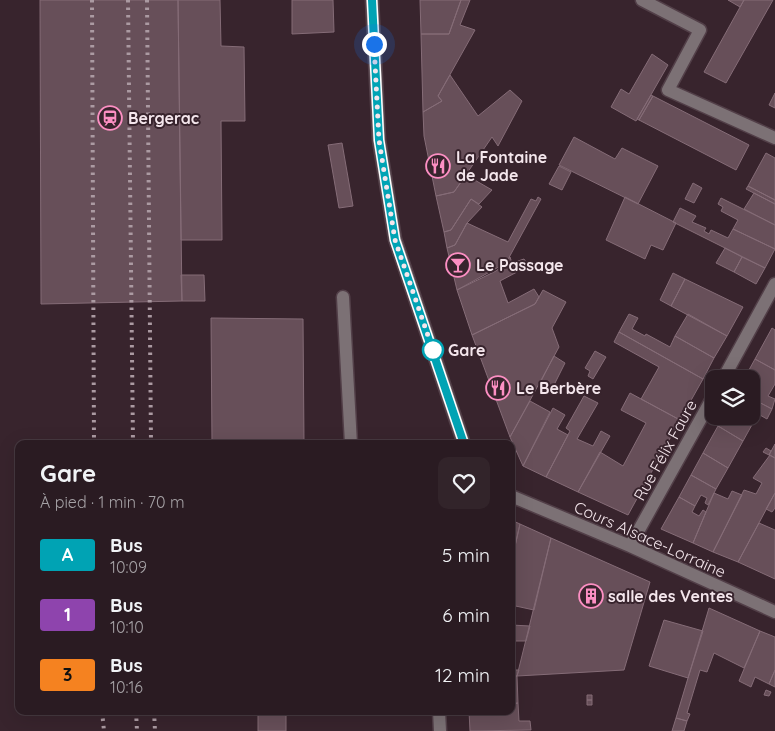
<!DOCTYPE html>
<html lang="fr">
<meta charset="utf-8">
<style>
:root{--surface:#2a1b22;--page:#32242a;--text:#f1f3f6;--muted:#a5a1a5;--line:#463940}
body{margin:0;font-family:Quicksand,sans-serif;background:var(--page);color:var(--text);height:100vh;display:flex;flex-direction:column;font-size:19px;white-space:nowrap}
*{box-sizing:border-box;margin:0}
p{font-size:16px;color:var(--muted)}
.icon{flex:none;width:28px;height:28px;fill:none;stroke:currentColor;stroke-width:2;stroke-linecap:round;stroke-linejoin:round}
.map{position:relative;flex:1;overflow:hidden}
.panel{position:absolute;left:15px;top:440px;width:500px;height:275px;display:flex;flex-direction:column;background:var(--surface);border-radius:10px;box-shadow:0 5px 20px #0002,0 0 0 1px var(--line)}
.panel>*{flex:none}
.badge{padding:0 10px;border-radius:4px;font-size:18px;line-height:32px}
.controls{position:absolute;left:705px;top:370px;display:grid;gap:10px}
.controls a{display:grid;place-items:center;width:55px;height:55px;border-radius:10px;background:var(--surface);box-shadow:0 5px 20px #0002,0 0 0 1px var(--line);font-size:25px}
.you{position:absolute;width:25px;height:25px;margin:-12px;border:4px solid #fff;border-radius:50%;background:#1a73e8;box-shadow:0 0 0 8px #1a73e833}
.map>.badge{position:absolute;translate:-50% -50%;box-shadow:0 0 0 2px #fff}
.round{display:grid;place-items:center;flex:none;width:52px;height:52px;border-radius:10px;background:var(--page)}
.head{display:flex;align-items:center;justify-content:space-between;height:85px;padding:0 25px}
h1{font-size:24px;font-weight:800;line-height:38px}
ul{padding:0;list-style:none}
li{display:flex;align-items:center;gap:15px;height:60px;padding:0 25px}
li div{flex:1}
li b{display:block;font-size:19px}
li em{font-style:normal}
li .badge{min-width:55px;font-weight:700;text-align:center}
.map>svg:first-child{display:block}
</style>
<div class="map">
<svg width="775" height="731" viewBox="0 0 775 731">
<rect width="100%" height="100%" fill="#38242d"/>
<path fill="#674f59" stroke="#856c77" d="M40,0H178L182,301L41,304Z
M178,0H220L221,46L244,47L245,121H221L222,240H181Z
M292,0H333L334,32L292,34Z
M420,0H461L449,34H421Z
M461,0H470L460,25L475,30L438,96L442,101L423,112L421,34H449Z
M728,0H744L740,7Z
M744,0H773L726,83L704,72Z
M652,54L668,65L636,121L611,107L621,89L629,94Z
M450,75L478,116L510,90L522,101L498,146L492,137L454,192L436,196L424,136L423,112L442,101L438,96Z
M775,93V108L769,105Z
M651,95L653,96L639,120L637,119Z
M653,96L749,145L736,170L639,120Z
M574,137L615,159L622,148L658,166L638,204L559,165Z
M342,143L353,206L339,208L328,145Z
M766,153L775,158V200L748,186Z
M559,166L571,172L562,190L549,184Z
M466,175L492,190L479,204L471,199L451,230L444,232L436,196L454,192Z
M693,183L702,188L694,203L685,199Z
M748,186L775,200V204L746,189Z
M754,193L775,204V225L744,209Z
M538,197L541,199L506,263L457,290L447,248L455,245L467,223L508,242L531,199L536,201Z
M625,197L676,223L663,250L651,245L645,259L606,240Z
M721,198L775,225V249L733,229L738,220L721,211L723,207L718,204Z
M471,199L482,207L467,223L455,245L447,248L444,232L451,230Z
M680,208L696,216L692,222L706,228L704,231L709,234L711,230L728,238L733,229L775,249L765,268L673,222Z
M725,248L742,257L734,272L716,263Z
M510,257L512,263L524,259L526,262L517,272L500,281L508,303L534,289L539,297L535,304L472,335L457,290L496,271L506,263Z
M742,257L765,268L756,284L734,272Z
M673,273L685,279L671,306L660,300Z
M181,275H204L205,301H182Z
M685,279L743,307L727,336L671,306Z
M543,290L566,302L552,328L559,347L510,437L472,335L535,304Z
M629,314L638,318L632,329L645,336L646,334L670,347L675,336L714,358L703,379L619,332Z
M688,314L727,336L714,358L675,336Z
M211,318L303,319L304,444H212Z
M772,328L775,330V370L755,359Z
M619,332L703,379L680,420L641,399L659,367L614,342Z
M595,351L606,357L593,379L588,376L590,371L585,368Z
M554,356L565,363L551,391L539,385Z
M755,359L775,370V384L768,396L775,399L772,409L751,398V379H744Z
M630,393L680,420L628,515L578,492L600,452L623,466L646,423L621,410Z
M584,396L598,403L577,439L593,446L601,431L610,436L578,492L546,477L570,431L566,428Z
M751,398L772,409L767,419L751,410Z
M530,401L550,412L523,466L510,437Z
M553,408L565,415L557,429L568,435L546,477L523,466Z
M751,410L758,414L743,441L718,426L723,416H751Z
M718,426L743,441L728,468L703,453Z
M775,444V458L769,455Z
M766,448L771,451L769,455L763,452Z
M703,453L728,468L716,489L691,475Z
M770,455L775,458V493L738,562L713,552L744,490L756,494L762,483L753,478Z
M691,475L716,489L708,505L705,503L707,498L701,495L695,506L679,497Z
M732,491L742,495L713,552L693,543L714,493L728,499Z
M775,493V508L772,512L766,509Z
M679,497L695,506L692,512L699,516L703,510L706,512L693,543L661,529Z
M511,520L520,524L511,564Z
M759,523L775,530V579L738,562Z
M520,524L551,538L534,610L511,605V564Z
M551,538L650,582L624,670L517,676Z
M709,608L760,631L744,668L714,653L707,672L700,670L687,713L690,714L687,721L676,718Z
M664,620L703,631L688,678L649,666Z
M511,625L530,626L526,641H511Z
M760,631L775,637V670L769,684L755,677L751,687L739,681Z
M511,670H519L517,676L511,677Z
M775,670V687L769,684Z
M517,676L518,703L511,704V677Z
M766,690L771,692L769,696L764,695Z
M587,695H592V700H587Z
M587,700H592V705H587Z
M518,703L519,721H530L531,730L470,731L469,711H511V704Z
M258,711H286V731H258Z
M676,718L687,721L684,731H672Z"/>
<g fill="none" stroke-linecap="round" stroke-linejoin="round">
<g stroke="#523f48" stroke-width="15">
<path id="minor" d="M372,0L379,140L395,239L464,444
M642,0L700,30L668,90L775,138
M343,297L351,444
M723,379L775,284
M511,496L630,546L775,612
M630,546L714,395
M439,711L440,731"/>
</g>
<use href="#minor" stroke="#7c7175" stroke-width="12"/>
<path stroke="#ab9aa2" stroke-width="4" stroke-dasharray="2.5 5" stroke-linecap="butt" d="M92,0L94,444
M128,0L133,444
M147,0L151,444
M102,711L104,731
M136,711L137,731
M154,711L155,731"/>
</g>
<g fill="none" stroke-linecap="round" stroke-linejoin="round">
<g stroke="#fff" stroke-width="11">
<path id="line" d="M372,0L379,140L395,240L464,444"/>
</g>
<use href="#line" stroke="#00a3b4" stroke-width="8"/>
<path stroke="#f4e6ec" stroke-width="5" stroke-dasharray="0 9" d="M374,44L379,140L395,240L433,350"/>
</g>
<defs>
<g id="station-ring" transform="scale(1.25)"><circle r="9.5" fill="#38242d" stroke="#fc8fc3" stroke-width="1.5"/><path d="M-3-6H3Q5-6 5-4V2Q5 4 3 4L4.5 6H3L1.5 4h-3L-3 6H-4.5L-3 4Q-5 4-5 2V-4Q-5-6-3-6ZM-3.5-4v3h7v-3ZM-3.5 1v1.5H-2V1ZM2 1v1.5H3.5V1Z" fill="#fc8fc3"/></g>
<g id="restaurant-ring" transform="scale(1.25)"><circle r="9.5" fill="#38242d" stroke="#fc8fc3" stroke-width="1.5"/><path d="M-5-6h1v4h1v-4h1v4h1v-4h1v5L-1.5 .5V6h-2V.5L-5-1ZM5-6V6H3V1.5H1.5Q1.5-4 5-6Z" fill="#fc8fc3"/></g>
<g id="bar-ring" transform="scale(1.25)"><circle r="9.5" fill="#38242d" stroke="#fc8fc3" stroke-width="1.5"/><path d="M-6-5H6L.8 .8V4.5H3.5V6h-7V4.5H-.8V.8Z" fill="#fc8fc3"/></g>
<g id="building-ring" transform="scale(1.25)"><circle r="9.5" fill="#38242d" stroke="#fc8fc3" stroke-width="1.5"/><path d="M-4-6H4V6H1V3H-1V6H-4ZM-2.5-4.3h1.7v1.8h-1.7ZM.8-4.3h1.7v1.8H.8ZM-2.5-1h1.7V.8h-1.7ZM.8-1h1.7V.8H.8Z" fill="#fc8fc3"/></g>
</defs>
<g fill-rule="evenodd">
<use href="#station-ring" x="110" y="118"/>
<use href="#restaurant-ring" x="438" y="166"/>
<use href="#bar-ring" x="458" y="265"/>
<use href="#restaurant-ring" x="498" y="388"/>
<use href="#building-ring" x="591" y="596"/>
</g>
<circle fill="#fff" stroke="#00a3b4" stroke-width="2.5" cx="433" cy="350" r="10"/>
<g text-anchor="middle" dominant-baseline="central" stroke-width="4" stroke-linejoin="round" paint-order="stroke">
<g font-size="16" font-weight="bold" fill="#f4e6ec" stroke="#38242d" text-anchor="start">
<text x="128" y="118">Bergerac</text>
<text x="456" y="157">La Fontaine<tspan x="456" dy="18">de Jade</tspan></text>
<text x="476" y="265">Le Passage</text>
<text x="516" y="388">Le Berbère</text>
<text x="608" y="596">salle des Ventes</text>
</g>
<g font-size="16" font-weight="bold" fill="#f4e6ec" stroke="#38242d" text-anchor="start">
<text x="448" y="350">Gare</text>
</g>
<g font-size="16" fill="#f4e6ec" stroke="#38242d">
<text transform="translate(665 450) rotate(-61)">Rue Félix Faure</text>
<text transform="translate(650 539) rotate(24)">Cours Alsace-Lorraine</text>
</g>
</g>
</svg>
<div class="controls">
<a><svg class="icon" aria-label="layers" viewBox="0 0 24 24"><path d="M12 4l9 5-9 5-9-5zM3 14l9 5 9-5"/></svg></a>
</div>
<div class="you" style="left:374px;top:44px"></div>
<section class="panel">
<div class="head"><div><h1>Gare</h1><p>À pied · 1 min · 70 m</p></div><a class="round"><svg class="icon" aria-label="heart" viewBox="0 0 24 24"><path d="M12 20l-8-8c-3-5 5-10 8-4 3-6 11-1 8 4z"/></svg></a></div>
<ul>
<li><span class="badge" style="background:#00a3b4;color:#fff">A</span><div><b>Bus</b><p>10:09</p></div><em>5 min</em></li>
<li><span class="badge" style="background:#8e44ad;color:#fff">1</span><div><b>Bus</b><p>10:10</p></div><em>6 min</em></li>
<li><span class="badge" style="background:#f58220;color:#111">3</span><div><b>Bus</b><p>10:16</p></div><em>12 min</em></li>
</ul>
</section>
</div>
